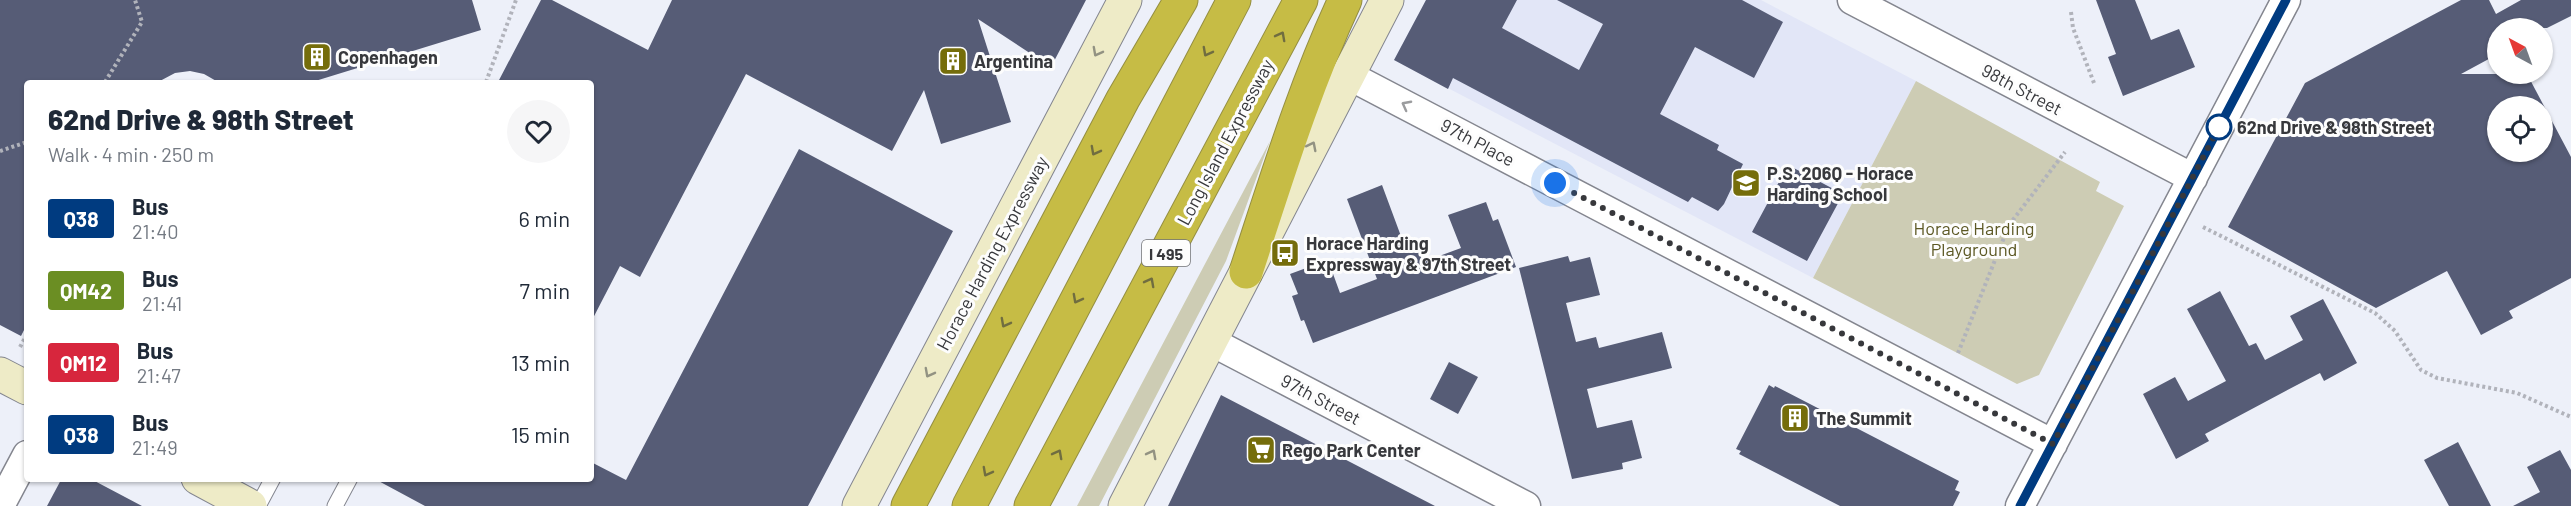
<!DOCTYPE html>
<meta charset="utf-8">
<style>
:root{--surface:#fff;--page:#f6f6f7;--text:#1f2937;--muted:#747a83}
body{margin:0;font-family:Barlow,sans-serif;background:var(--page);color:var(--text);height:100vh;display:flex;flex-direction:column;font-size:22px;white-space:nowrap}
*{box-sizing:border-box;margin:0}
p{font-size:20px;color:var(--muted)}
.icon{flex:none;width:33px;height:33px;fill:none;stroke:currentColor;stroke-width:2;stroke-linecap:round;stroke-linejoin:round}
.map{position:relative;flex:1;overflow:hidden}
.drawer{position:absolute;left:24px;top:80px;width:570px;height:402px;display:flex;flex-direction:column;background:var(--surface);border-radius:6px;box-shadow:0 2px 4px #0004}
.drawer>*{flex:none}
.badge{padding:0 12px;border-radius:4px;font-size:21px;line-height:39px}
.needle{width:39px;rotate:319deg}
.tools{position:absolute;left:2487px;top:18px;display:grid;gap:12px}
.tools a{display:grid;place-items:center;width:66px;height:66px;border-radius:50%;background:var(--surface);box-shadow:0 2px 4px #0004;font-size:30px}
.you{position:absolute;width:30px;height:30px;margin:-15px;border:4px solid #fff;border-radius:50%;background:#1a73e8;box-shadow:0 0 0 9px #1a73e833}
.map>.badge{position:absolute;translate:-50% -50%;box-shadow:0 0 0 3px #fff}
.round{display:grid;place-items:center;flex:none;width:63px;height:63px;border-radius:32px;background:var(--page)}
.headline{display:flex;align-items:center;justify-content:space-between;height:102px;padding:0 24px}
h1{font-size:28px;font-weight:800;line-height:45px}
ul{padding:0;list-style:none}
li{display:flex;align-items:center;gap:18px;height:72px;padding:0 24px}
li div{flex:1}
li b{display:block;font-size:22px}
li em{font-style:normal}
li .badge{min-width:66px;font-weight:700;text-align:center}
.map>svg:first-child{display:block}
</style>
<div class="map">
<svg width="2571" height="506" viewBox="0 0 2571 506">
<rect width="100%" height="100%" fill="#edf0f9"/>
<path fill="#e2e6f7" d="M1426,0H1761L1916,81L1813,278L1394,60Z"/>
<path fill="#cdccb4" d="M1916,81L2100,182L2096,191L2124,206L2039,375L2017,384L1813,278Z
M1270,141L1226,261L1099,506H1077Z"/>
<path fill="#565c76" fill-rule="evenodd" d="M0,0H472L481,30L312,82H218L204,74L190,71L175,73L158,82H27V324L21,336L0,325Z
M541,0H552L648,50L672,0H1086L1051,67L978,19L1011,122L941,144L924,90L892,151L746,74L640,277L620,266L591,322V82H498Z
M1426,0H1517L1502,28L1579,70L1603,24L1557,0H1742L1783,22L1754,78L1695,47L1660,114L1719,145L1717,150L1743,164L1724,204L1718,211L1692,197L1688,202L1453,78L1448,89L1394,60Z
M2096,0H2135L2151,40L2179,29L2195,67L2123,96L2108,57L2116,54Z
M2461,0H2489L2496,14L2521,0H2571V16L2547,28H2498V54L2461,74H2527L2571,157V278L2509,311L2513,318L2481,335L2447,271L2376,308L2228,227L2305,83ZM2498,106H2542V152H2498Z
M799,149L953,231L808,506H425L373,478H591V462L626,480Z
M1788,165L1843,194L1807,261L1752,232Z
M1382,185L1405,247L1416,242L1423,262L1461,248L1448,215L1486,202L1493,221L1498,219L1516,267L1313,343L1304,320L1301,321L1292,296L1298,294L1290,274L1328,260L1340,293L1377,279L1347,199Z
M1568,256L1570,262L1590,257L1600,295L1566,303L1576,342L1596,337L1599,348L1662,332L1672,368L1587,389L1597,428L1632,420L1642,458L1622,463L1623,469L1572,479L1519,268Z
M2220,291L2249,346L2256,343L2265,360L2303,340L2290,316L2323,299L2357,363L2324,381L2320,373L2297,385L2205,434L2209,441L2176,459L2143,394L2175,377L2188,401L2226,381L2187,309Z
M1449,362L1478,377L1458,414L1430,399Z
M1769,385L1774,388L1775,386L1959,481L1955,490L1960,492L1953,506H1840L1739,454L1741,451L1736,449Z
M1221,395L1435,506H1168Z
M2458,442L2491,506H2449L2424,460Z
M2560,450L2571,470V506H2513L2540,492L2527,467Z
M62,478H89L142,506H47Z"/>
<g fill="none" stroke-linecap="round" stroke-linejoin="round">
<g stroke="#84868f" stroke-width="17">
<path id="lane" d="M258,506L273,478
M335,506L350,478"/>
</g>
<g stroke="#84868f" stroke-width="31">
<path id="street" d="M1852,0L2193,178
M1348,75L2053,444
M1212,342L1526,506
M0,506L27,455
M2020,506L2286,0"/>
</g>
<g stroke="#84868f" stroke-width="35">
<path id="secondary" d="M0,374L27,388
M198,478L250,506
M859,506L1125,0
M1125,506L1387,0"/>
</g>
<g stroke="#948e42" stroke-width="35">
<path id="highway" d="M1246,272C1276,181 1304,88 1345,0
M908,506L1123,99L1181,0
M969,506L1234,0
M1031,506L1301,0"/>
</g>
<path stroke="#b1b3bb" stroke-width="4" stroke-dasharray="3 3" stroke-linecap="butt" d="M2071,12L2073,28L2094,83
M105,82L142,22L135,0
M486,82L516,0
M0,151L27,142
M2203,227L2375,313L2395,331L2421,370L2437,378L2517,393L2571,417
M20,347L27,334
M1958,353L2009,225L2065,152"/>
<use href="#lane" stroke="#fff" stroke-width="15"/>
<use href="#street" stroke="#fff" stroke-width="28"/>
<use href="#secondary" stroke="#eeebc7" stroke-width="33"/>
<use href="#highway" stroke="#c6bc45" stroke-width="33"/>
</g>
<defs><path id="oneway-chevron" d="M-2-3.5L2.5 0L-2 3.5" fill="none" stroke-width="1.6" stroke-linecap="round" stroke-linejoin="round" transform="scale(1.5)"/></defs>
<g stroke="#706d40">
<use href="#oneway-chevron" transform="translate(1281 36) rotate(-62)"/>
<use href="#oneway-chevron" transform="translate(1207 52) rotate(118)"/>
<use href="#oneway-chevron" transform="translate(1095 151) rotate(118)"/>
<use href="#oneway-chevron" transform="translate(1150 282) rotate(-62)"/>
<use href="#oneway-chevron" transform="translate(1077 299) rotate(118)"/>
<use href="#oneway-chevron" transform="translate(1005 323) rotate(118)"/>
<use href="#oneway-chevron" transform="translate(1058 454) rotate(-62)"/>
<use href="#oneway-chevron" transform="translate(987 472) rotate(118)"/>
</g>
<g stroke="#929282">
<use href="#oneway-chevron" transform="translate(1097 52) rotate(118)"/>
<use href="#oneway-chevron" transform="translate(1312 146) rotate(-63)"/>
<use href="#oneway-chevron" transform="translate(929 373) rotate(118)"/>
<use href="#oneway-chevron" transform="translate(1152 454) rotate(-62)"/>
</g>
<use stroke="#9b9c9e" href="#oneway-chevron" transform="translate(1406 105) rotate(-152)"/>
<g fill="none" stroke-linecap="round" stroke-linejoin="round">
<g stroke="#fff" stroke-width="14">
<path id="line" d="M2020,506L2286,0"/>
</g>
<use href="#line" stroke="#003b80" stroke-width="9"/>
<path stroke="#37383c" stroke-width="6" stroke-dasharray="0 10.8" d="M1555,183L2053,444L2219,127"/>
</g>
<defs>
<g id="building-square" transform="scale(1.5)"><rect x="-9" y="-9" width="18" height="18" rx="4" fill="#756d0b" stroke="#fdfdfd"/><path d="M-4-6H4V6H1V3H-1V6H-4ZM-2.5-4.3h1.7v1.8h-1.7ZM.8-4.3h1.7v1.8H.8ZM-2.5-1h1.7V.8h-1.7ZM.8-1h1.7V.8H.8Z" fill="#fff"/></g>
<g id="school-square" transform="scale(1.5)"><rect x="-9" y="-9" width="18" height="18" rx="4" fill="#756d0b" stroke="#fdfdfd"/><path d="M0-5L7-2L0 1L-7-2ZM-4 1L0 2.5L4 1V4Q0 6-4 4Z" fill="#fff"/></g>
<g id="bus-square" transform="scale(1.5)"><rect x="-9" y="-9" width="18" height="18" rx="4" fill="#756d0b" stroke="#fdfdfd"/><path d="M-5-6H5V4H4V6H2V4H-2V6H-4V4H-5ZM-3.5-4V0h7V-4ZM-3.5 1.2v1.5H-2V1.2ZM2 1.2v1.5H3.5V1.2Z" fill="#fff"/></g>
<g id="supermarket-square" transform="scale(1.5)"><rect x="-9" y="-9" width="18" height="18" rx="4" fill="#756d0b" stroke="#fdfdfd"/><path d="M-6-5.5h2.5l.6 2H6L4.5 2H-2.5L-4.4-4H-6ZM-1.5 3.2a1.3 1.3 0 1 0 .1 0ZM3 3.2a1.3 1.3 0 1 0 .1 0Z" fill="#fff"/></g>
</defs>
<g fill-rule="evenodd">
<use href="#building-square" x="317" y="57"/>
<use href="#building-square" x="953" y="61"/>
<use href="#school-square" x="1746" y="183"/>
<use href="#bus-square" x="1285" y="253"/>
<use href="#building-square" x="1795" y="418"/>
<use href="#supermarket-square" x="1261" y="450"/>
</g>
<circle fill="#fff" stroke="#003b80" stroke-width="3" cx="2219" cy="127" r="12"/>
<g text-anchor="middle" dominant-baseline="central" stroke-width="6" stroke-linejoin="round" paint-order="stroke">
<rect fill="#fdfdfd" stroke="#727376" stroke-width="1.5" x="1142" y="240" width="48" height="26" rx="4.5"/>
<g font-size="16" font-weight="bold" fill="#37383c">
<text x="1166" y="253">I 495</text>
</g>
<g font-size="18" font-weight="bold" fill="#37383c" stroke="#fdfdfd" text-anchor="start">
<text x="338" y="57">Copenhagen</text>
<text x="974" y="61">Argentina</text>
<text x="1767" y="173">P.S. 206Q - Horace<tspan x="1767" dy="21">Harding School</tspan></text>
<text x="1306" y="243">Horace Harding<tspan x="1306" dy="21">Expressway &amp; 97th Street</tspan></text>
<text x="1816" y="418">The Summit</text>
<text x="1282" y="450">Rego Park Center</text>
</g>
<g font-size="18" fill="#37383c" stroke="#fdfdfd">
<text transform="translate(2022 89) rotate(28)">98th Street</text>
<text transform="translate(1225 142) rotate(-62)">Long Island Expressway</text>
<text transform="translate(1478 142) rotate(28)">97th Place</text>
<text transform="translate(992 253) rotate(-62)">Horace Harding Expressway</text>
<text transform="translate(1321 399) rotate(28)">97th Street</text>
</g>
<g font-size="18" font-weight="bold" fill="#37383c" stroke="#fdfdfd" text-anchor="start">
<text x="2237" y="127">62nd Drive &amp; 98th Street</text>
</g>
<g font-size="18" fill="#5c5824" stroke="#fdfdfd">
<text x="1974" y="228">Horace Harding<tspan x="1974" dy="21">Playground</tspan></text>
</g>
</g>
</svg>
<div class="tools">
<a><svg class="needle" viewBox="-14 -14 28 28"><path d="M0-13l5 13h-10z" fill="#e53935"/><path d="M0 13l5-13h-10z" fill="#747a83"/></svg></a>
<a><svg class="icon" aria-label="locate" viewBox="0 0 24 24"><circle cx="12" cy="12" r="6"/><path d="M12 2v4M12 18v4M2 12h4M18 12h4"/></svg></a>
</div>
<div class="you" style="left:1555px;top:183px"></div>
<section class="drawer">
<div class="headline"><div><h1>62nd Drive &amp; 98th Street</h1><p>Walk · 4 min · 250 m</p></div><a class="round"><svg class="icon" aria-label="heart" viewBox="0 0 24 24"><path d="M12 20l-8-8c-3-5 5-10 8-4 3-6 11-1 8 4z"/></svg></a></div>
<ul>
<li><span class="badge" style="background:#003b80;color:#fff">Q38</span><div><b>Bus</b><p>21:40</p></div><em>6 min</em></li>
<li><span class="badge" style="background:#6b8e23;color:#fff">QM42</span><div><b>Bus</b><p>21:41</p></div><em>7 min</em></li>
<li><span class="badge" style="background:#d7263d;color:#fff">QM12</span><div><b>Bus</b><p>21:47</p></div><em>13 min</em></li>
<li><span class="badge" style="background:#003b80;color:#fff">Q38</span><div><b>Bus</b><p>21:49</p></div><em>15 min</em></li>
</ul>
</section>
</div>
